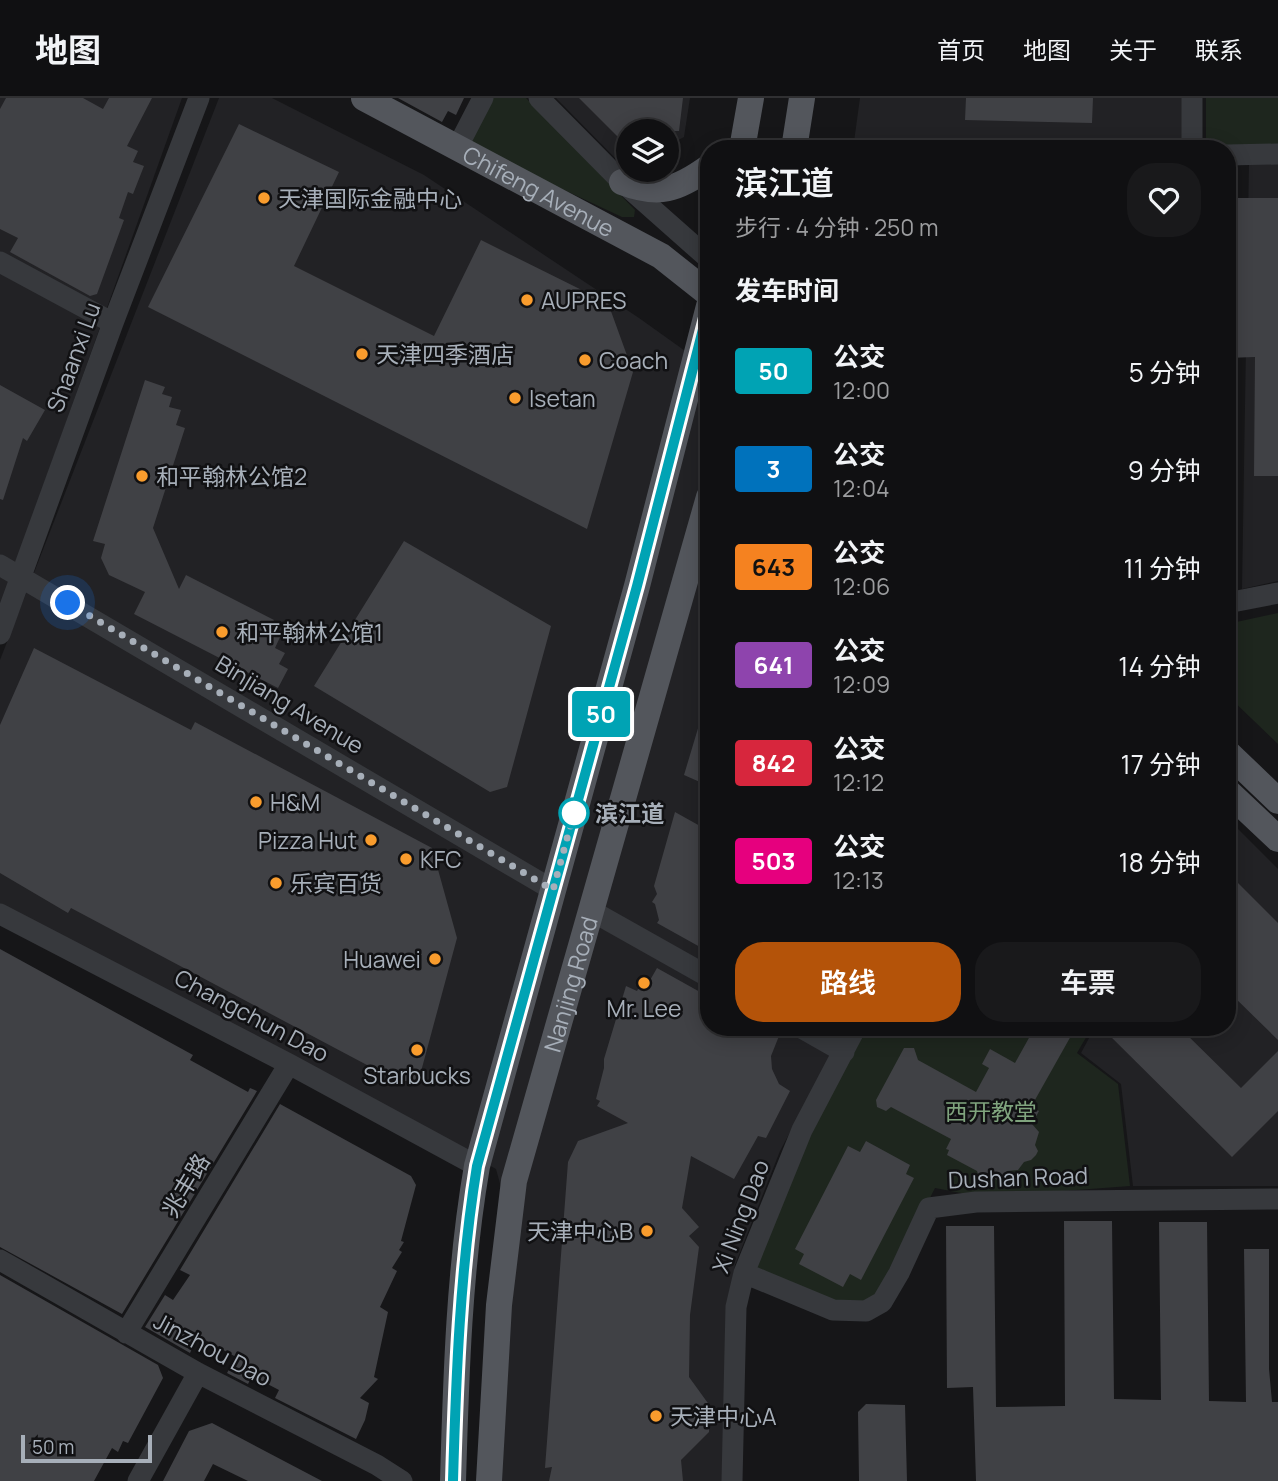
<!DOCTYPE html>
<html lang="zh">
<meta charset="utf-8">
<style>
:root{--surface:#101012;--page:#19191b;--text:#f1f3f6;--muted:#9c9d9f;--line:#303032;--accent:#b45309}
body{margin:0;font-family:Manrope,"Noto Sans SC",sans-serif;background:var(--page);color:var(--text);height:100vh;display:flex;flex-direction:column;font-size:26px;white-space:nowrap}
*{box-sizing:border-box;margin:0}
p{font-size:23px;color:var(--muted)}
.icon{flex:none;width:38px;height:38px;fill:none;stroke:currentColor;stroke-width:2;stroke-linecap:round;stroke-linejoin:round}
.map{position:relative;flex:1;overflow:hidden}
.details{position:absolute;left:700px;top:42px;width:536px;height:896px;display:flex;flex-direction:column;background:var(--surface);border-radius:28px;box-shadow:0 4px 18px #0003,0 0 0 2px var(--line)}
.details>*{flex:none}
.badge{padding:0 14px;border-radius:5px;font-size:24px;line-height:46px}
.tools{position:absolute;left:616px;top:21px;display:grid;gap:14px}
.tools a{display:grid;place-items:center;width:63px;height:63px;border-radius:50%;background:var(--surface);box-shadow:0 4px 18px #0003,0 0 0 2px var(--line);font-size:35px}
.scale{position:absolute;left:21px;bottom:18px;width:131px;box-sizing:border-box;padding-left:7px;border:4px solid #a7afb9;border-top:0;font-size:19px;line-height:24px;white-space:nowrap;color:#a7afb9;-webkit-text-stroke:5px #111113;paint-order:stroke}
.you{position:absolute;width:35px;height:35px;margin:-18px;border:5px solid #fff;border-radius:50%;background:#1a73e8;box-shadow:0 0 0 10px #1a73e833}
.map>.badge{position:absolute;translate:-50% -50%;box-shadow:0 0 0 4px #fff}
h2{padding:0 35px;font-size:26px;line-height:63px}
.round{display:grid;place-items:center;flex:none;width:74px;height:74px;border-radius:28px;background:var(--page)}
.head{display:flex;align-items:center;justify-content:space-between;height:119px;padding:0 35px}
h1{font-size:33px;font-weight:600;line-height:52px}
.cta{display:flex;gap:14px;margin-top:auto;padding:14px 35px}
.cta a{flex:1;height:80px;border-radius:28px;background:var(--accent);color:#fff;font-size:28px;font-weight:600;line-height:80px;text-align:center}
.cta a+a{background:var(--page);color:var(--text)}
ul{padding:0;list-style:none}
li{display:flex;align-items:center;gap:21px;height:98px;padding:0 35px}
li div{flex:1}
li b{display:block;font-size:26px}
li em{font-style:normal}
li .badge{min-width:77px;font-weight:700;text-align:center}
header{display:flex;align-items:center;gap:42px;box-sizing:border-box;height:98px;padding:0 35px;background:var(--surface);border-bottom:2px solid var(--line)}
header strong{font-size:33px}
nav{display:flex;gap:38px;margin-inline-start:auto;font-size:24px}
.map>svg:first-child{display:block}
</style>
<header>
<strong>地图</strong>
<nav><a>首页</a><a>地图</a><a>关于</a><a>联系</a></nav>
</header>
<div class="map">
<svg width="1278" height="1383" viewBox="0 0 1278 1383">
<rect width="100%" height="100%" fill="#161618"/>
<path fill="#222225" d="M0,0H182L0,509Z
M219,0H272L424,77L639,220L709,270V929H846L780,1053L735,1167L727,1214L724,1383H497L513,1133L496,1071L288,958L0,809V562Z
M556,0H690L684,39L667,48V33H628V63L620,65Z
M860,0H1191L1192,51H853Z
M1249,64H1278V483L1242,491Z
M1227,720L1278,771V1088H1133L1121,986L1081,955L1095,929H1227Z"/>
<path fill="#1e261e" d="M493,0H526L635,112L634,119H622L468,47Z
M1206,0H1278V46L1206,50Z
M1278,515V646L1227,597V526Z
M863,929H1092L1077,955L1118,986L1130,1088L982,1099L935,1090L878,1201L833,1208L750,1172L808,1033Z"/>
<path fill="#404145" d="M6,0H83L103,11L109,0H152L127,48L138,53L133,64L144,68L133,96L128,94L119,120L124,122L97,196L90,198L10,154L18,140L0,131V11Z
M398,0H464L456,17L448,13L442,24Z
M579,0H683L679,33H628V49Z
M966,0H1093L1092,25L965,22Z
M239,26L339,74L294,168L434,238L481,142L608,205L633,274L587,431L148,209Z
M1227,100H1278V378H1254L1255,259L1227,260Z
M145,282L165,289L162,296L172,299L169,309L181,312L176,327L185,330L153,430L179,491L186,477L274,522L269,531L281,537L275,550L285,555L279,566L288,571L278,590L134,516L145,494L109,477L101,460L105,446L93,443Z
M0,287L45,312L27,343L23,340L3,402L0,401Z
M404,443L551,528L507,689L490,694L314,588Z
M34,550L191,632L195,624L432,750L457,840L419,981L399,984L71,810L68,815L0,775V627Z
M705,607H709V688L684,677Z
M675,714L709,733V854L657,825L659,822L655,806L652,804L657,796L654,788Z
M1227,774L1278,825V942L1227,892Z
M0,851L193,957L190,962L248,994L250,990L257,993L122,1216L0,1149Z
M657,870L709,899V929H764L779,938L771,958L772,971L779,986L790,993L766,1040L758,1038L734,1081L691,1058L682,1110L699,1129L689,1138L699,1149L690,1217L689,1279L710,1308L709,1334L681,1362L683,1383H549L552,1369L545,1370L568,1064L578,1043L628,1025L597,1008L600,1003L596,1001L604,970V961L626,888L637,893L643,881L649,884Z
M1035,929H1076L1031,1009L1039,1013L1032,1026L1039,1034L1035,1047L1038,1053L1036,1057L1031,1062L1024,1064L1018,1072L1007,1073L1001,1084L992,1079H979L977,1073L947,1057L949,1052L946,1051L951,1041L891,1009L886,1013L877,1009L876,1002L904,950H914L918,962L976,994L989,970L982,966L990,951L1015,965Z
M1101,929H1179L1241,990L1278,953V1013L1232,1059Z
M280,1006L411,1078L416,1087L401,1143L404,1144L399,1152L402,1154L392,1170L397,1173L380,1209L388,1214L374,1279L378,1281L360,1300L369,1305L365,1322L356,1341L275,1300L279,1292L252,1278L248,1286L227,1275L236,1259L198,1238L190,1255L145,1229L165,1197L173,1202L190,1177L180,1172Z
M866,1043L910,1067L906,1076L914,1080L861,1182L850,1176L843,1189L799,1166L804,1156L795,1151L848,1048L860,1054Z
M1064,1123H1112L1114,1301L1161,1302L1159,1124H1207L1209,1303L1246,1304L1244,1151H1269V1271L1272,1304H1278V1383H976L973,1289L947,1290L946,1128H994L996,1309L1065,1308Z
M0,1177L158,1267L163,1280L128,1345L123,1343L118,1354L112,1350L94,1383H0Z
M866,1306L905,1307L907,1383H859L858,1314Z
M212,1325L322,1383H248L213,1366L204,1383H163L189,1333Z"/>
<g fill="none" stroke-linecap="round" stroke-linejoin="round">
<path stroke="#37393d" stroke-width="21" d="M539,0L622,84L709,161
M457,50L483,0
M1192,51V0
M1227,57L1278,56
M0,164L113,225
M0,467L553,792
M1227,505L1278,495
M0,536L113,225L199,0
M590,812L709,879
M0,816L289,966L477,1068
M800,929L844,954
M0,1162L198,1275L377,1367L402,1383
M744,1175L833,1212L866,1213L882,1204L899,1175L929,1110L976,1104L1278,1101
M126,1235L289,966
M138,1383L198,1275
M732,1383L736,1209L744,1175L802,1032L856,929"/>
<g stroke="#53565c" stroke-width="26">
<path id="s1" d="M364,0L661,158L709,196"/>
<path d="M742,51L751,0"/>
<path d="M794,51L802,0"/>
<path d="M622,84C659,98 677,92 709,69"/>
<path d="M1227,654L1278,703"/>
<path d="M1227,693L1278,741"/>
<path d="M453,1383C456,1278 459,1172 477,1068L637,488L709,208"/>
<path id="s2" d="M489,1383L499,1207L514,1083L709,399"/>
</g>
</g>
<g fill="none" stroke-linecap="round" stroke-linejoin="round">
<g stroke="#fff" stroke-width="16">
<path id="line" d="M453,1383C456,1278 460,1172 477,1068L637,488L709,208"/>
</g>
<use href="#line" stroke="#00a3b4" stroke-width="10"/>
<path stroke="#a7afb9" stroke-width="7" stroke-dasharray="0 12.6" d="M68,505L553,792L574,715"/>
</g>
<g fill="#f99c2d" stroke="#111113" stroke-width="2.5">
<circle cx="264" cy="100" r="7"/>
<circle cx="527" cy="202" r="7"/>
<circle cx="362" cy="256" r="7"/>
<circle cx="585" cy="262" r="7"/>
<circle cx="515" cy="300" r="7"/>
<circle cx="142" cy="378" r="7"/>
<circle cx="222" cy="534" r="7"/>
<circle cx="256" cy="704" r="7"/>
<circle cx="371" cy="742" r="7"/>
<circle cx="406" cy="761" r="7"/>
<circle cx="276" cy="785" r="7"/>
<circle cx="435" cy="861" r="7"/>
<circle cx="644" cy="885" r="7"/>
<circle cx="417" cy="952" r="7"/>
<circle cx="647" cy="1133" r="7"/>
<circle cx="656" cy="1318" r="7"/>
</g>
<circle fill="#fff" stroke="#00a3b4" stroke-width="3.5" cx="574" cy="715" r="14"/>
<g text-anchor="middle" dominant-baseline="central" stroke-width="5" stroke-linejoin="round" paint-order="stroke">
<g font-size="23" fill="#a7afb9" stroke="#111113">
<text stroke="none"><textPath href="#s1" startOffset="198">Chifeng Avenue</textPath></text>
<text transform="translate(73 259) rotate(-70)">Shaanxi Lu</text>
<text transform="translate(290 606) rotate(31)">Binjiang Avenue</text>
<text stroke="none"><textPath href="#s2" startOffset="506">Nanjing Road</textPath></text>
<text transform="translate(252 917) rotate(28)">Changchun Dao</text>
<text transform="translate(1018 1079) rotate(-2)">Dushan Road</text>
<text transform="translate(185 1087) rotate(-59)">兆丰路</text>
<text transform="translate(740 1118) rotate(-69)">Xi Ning Dao</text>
<text transform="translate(213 1251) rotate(28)">Jinzhou Dao</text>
</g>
<g font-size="23" fill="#a7afb9" stroke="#111113" text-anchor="start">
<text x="278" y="100">天津国际金融中心</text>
<text x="541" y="202">AUPRES</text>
<text x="376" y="256">天津四季酒店</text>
<text x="599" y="262">Coach</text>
<text x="529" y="300">Isetan</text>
<text x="156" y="378">和平翰林公馆2</text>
<text x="236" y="534">和平翰林公馆1</text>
<text x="270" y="704">H&amp;M</text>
<text x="357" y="742" text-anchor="end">Pizza Hut</text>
<text x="420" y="761">KFC</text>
<text x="290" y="785">乐宾百货</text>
<text x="421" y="861" text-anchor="end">Huawei</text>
<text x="644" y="910" text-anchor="middle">Mr. Lee</text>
<text x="417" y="977" text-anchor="middle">Starbucks</text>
<text x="633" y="1133" text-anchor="end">天津中心B</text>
<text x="670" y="1318">天津中心A</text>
</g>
<g font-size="23" font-weight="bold" fill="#a7afb9" stroke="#111113" text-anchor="start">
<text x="595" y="715">滨江道</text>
</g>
<g font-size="23" fill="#80a47e" stroke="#111113">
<text x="991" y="1013">西开教堂</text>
</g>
</g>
</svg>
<div class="tools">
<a><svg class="icon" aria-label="layers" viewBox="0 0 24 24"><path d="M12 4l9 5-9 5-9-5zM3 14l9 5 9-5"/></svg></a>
</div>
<div class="scale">50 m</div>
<div class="you" style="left:68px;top:505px"></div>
<b class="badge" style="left:601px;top:616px;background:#00a3b4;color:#fff">50</b>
<section class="details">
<div class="head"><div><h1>滨江道</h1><p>步行 · 4 分钟 · 250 m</p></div><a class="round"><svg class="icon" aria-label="heart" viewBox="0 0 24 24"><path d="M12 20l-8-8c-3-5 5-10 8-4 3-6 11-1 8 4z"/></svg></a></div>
<h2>发车时间</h2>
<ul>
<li><span class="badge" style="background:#00a3b4;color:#fff">50</span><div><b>公交</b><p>12:00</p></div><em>5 分钟</em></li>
<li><span class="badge" style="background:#0072bc;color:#fff">3</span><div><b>公交</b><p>12:04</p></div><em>9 分钟</em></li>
<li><span class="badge" style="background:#f58220;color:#111">643</span><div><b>公交</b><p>12:06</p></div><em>11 分钟</em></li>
<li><span class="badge" style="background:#8e44ad;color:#fff">641</span><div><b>公交</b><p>12:09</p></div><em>14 分钟</em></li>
<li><span class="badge" style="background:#d7263d;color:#fff">842</span><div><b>公交</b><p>12:12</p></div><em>17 分钟</em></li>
<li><span class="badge" style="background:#e6007e;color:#fff">503</span><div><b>公交</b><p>12:13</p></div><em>18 分钟</em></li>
</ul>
<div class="cta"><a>路线</a><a>车票</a></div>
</section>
</div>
